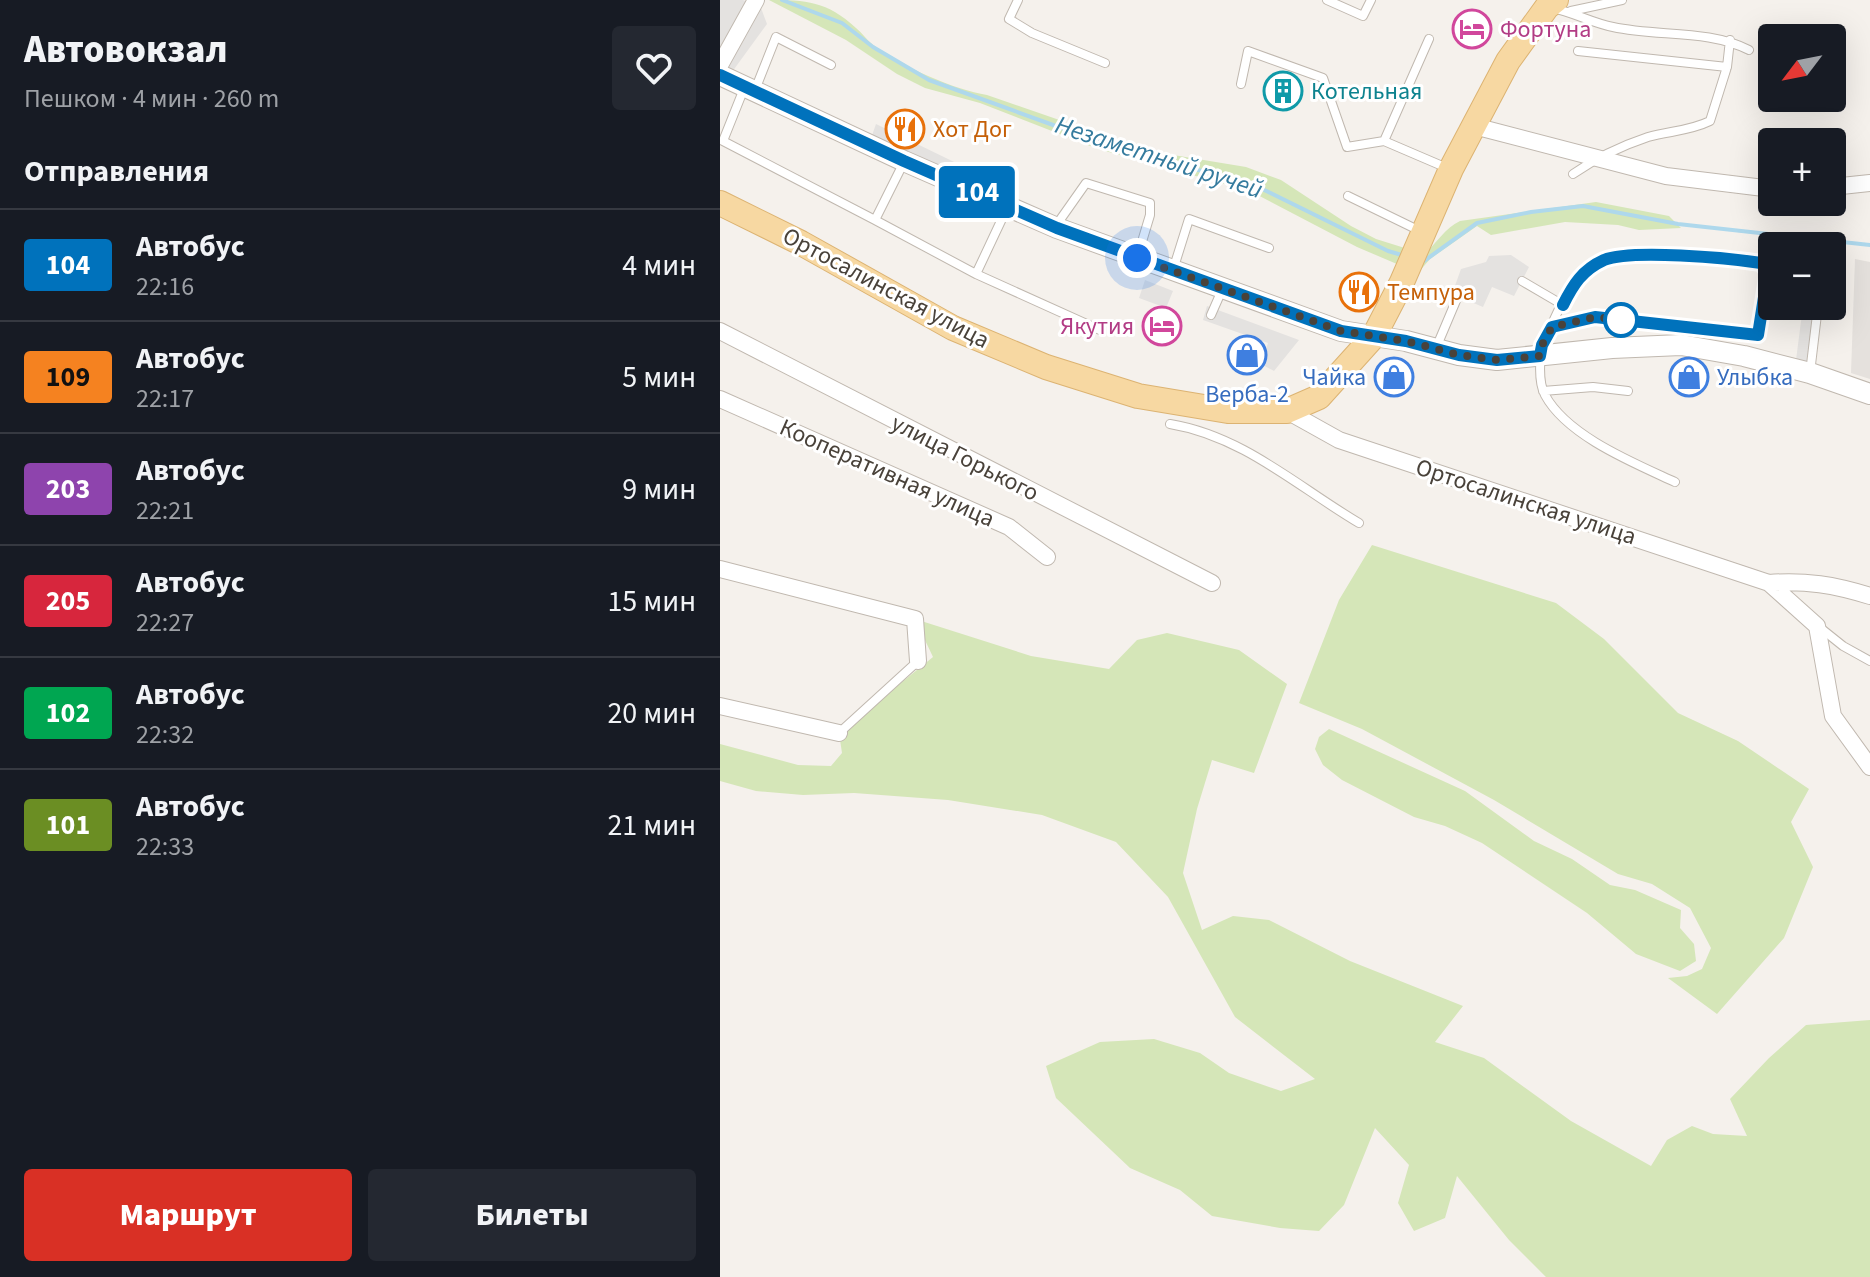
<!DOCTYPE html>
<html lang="ru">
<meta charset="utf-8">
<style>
:root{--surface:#171b24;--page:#242831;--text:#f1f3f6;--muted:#9ea1a6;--line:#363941;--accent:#d93025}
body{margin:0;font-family:"Source Sans 3",sans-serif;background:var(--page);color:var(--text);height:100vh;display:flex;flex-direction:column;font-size:30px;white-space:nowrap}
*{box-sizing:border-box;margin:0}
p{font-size:26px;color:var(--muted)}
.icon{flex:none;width:44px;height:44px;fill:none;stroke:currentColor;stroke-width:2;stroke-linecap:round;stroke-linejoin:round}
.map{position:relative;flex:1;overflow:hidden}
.side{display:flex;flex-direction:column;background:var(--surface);width:720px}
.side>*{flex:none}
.badge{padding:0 16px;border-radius:6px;font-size:28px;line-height:52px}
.needle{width:52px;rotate:238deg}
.fabs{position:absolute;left:1038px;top:24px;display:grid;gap:16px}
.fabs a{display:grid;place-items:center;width:88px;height:88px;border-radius:8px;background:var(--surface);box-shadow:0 8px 32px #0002;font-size:40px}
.you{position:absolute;width:40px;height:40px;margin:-20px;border:6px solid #fff;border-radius:50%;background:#1a73e8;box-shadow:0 0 0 12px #1a73e833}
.map>.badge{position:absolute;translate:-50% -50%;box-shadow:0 0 0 4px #fff}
h2{padding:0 24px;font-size:30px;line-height:72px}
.round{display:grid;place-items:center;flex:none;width:84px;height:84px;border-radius:8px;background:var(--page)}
.headline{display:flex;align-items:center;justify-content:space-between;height:136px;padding:0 24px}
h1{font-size:38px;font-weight:800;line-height:60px}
.primary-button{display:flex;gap:16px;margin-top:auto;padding:16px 24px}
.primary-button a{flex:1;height:92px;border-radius:8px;background:var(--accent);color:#fff;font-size:32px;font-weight:800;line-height:92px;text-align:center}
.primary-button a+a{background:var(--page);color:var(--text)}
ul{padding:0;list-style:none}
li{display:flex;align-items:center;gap:24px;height:112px;padding:0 24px;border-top:2px solid var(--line)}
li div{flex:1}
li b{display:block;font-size:30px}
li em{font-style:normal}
li .badge{min-width:88px;font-weight:700;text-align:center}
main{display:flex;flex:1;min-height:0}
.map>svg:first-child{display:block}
</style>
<main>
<section class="side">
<div class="headline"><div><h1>Автовокзал</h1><p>Пешком · 4 мин · 260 m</p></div><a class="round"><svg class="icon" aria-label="heart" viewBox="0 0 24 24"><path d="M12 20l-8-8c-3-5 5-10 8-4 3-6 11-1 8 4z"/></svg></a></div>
<h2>Отправления</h2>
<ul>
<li><span class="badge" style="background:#0072bc;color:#fff">104</span><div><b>Автобус</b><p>22:16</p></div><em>4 мин</em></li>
<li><span class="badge" style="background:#f58220;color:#111">109</span><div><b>Автобус</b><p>22:17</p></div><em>5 мин</em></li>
<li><span class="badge" style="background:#8e44ad;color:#fff">203</span><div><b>Автобус</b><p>22:21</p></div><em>9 мин</em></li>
<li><span class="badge" style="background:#d7263d;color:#fff">205</span><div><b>Автобус</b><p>22:27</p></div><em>15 мин</em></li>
<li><span class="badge" style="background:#00a651;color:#fff">102</span><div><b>Автобус</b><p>22:32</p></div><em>20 мин</em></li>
<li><span class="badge" style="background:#6b8e23;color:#fff">101</span><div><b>Автобус</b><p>22:33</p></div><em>21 мин</em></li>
</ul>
<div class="primary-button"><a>Маршрут</a><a>Билеты</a></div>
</section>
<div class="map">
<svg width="1150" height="1277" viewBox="0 0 1150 1277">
<rect width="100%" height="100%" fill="#f5f1ec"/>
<path fill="#e5e1dd" d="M1135,259L1150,262V379L1131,373Z"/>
<path fill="#d5e6b8" d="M49,0C86,0 107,1 136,28C142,33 147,40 153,45C180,66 235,90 267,95L429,151L526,167L561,180L631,226L656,239L704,254C717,243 725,228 740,221L876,202L949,216L961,228L919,230L898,225L845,222L771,235L757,226L710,259L698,273L637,247L530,191L378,149L260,103L205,88L177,74L126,40Z
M652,545L836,603L884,639L958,713L1018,741L1089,789L1071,822L1093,867L1064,938L997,1014L948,978L967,976L982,969L991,948L970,908L932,884L898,874L774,800L642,729L579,703L619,600Z
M195,619L311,656L389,669L417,640L447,633L519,650L567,684L534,773L492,760L477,809L463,873L482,930L513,916L549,920L630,961L743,1006L715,1042L764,1058L851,1121L931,1166L947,1140L972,1126L993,1134L1027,1136L1010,1099L1049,1058L1086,1025L1150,1020V1277H826L789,1240L737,1176L725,1218L694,1231L678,1203L689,1165L655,1128L624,1205L599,1231L560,1228L492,1216L460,1190L410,1168L336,1098L326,1066L380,1042L434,1039L480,1053L509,1073L561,1091L595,1079L515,1017L448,897L396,842L322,815L228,800L134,793L83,795L36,791L0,781V744L78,765L111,766L122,753L119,733L213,657Z
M609,729L745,791L814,841L852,859L890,885L915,890L961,910L960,928L974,944L976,961L960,971L916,954L867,913L762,843L725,826L694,817L622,780L603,765L595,749L599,737Z"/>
<path fill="#e4e2e0" d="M0,0H23L41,8L47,24L12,72L0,67Z
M156,124L265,177L260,191L150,141Z
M791,255L809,267L794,296L772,287L763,307L732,294L741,269L766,262L769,256Z
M425,280L453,291L446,308L419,298Z
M487,306L579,340L554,371L541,364L548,343L483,320Z
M1083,306H1095L1088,362L1076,360Z"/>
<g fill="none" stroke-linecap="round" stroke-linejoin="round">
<path stroke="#aed8ec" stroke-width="4" d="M62,0L122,23L153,47L209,80L347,130L415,149L465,167L526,181L668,251L685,256
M701,260L704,261L757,223L811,212L863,206L958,224L1150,245"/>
<g stroke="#c0b8af" stroke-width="10">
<path id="service" d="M298,0L289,19L312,33L385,63
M607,0L643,16L651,0
M832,8C853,12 872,23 893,27C938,37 988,29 1029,50
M851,11L902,0
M709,39L664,141L727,168
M858,51L1007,67L1010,40
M521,84L528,51L603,78L627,147L664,141
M25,86L3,141L155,220
M35,90L56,37L111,65
M184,162L155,220L256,274
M853,174C876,158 901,146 928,137C949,131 970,131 990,121L1007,67
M628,196L700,231
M288,206L256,274L380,330
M335,227L366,183L430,203V215L418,255
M453,270L469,219L549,248
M802,281L843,305
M491,315L502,290
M832,327L875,317L1038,335L1048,272L1041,263C1006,257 919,249 887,259C877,262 864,271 857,280C843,295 832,326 822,345C820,359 818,382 825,395C847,436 914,463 955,482
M716,348L738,296
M1090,373L1098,306
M823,391L873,387L908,391
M450,424C523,436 578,487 639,523
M1098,626L1123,646L1150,661
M119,733L198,661"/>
</g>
<g stroke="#c0b8af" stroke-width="18">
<path id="minor" d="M0,65L36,0
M754,126L946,176L1052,189
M1112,187L1150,183
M0,331L492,583
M0,399L289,527L327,557
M567,411L619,440L1049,583L1097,626L1113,716L1150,767
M0,569L195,619L198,661
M1049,583C1085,580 1115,585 1150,596
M0,706L119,733"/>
</g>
<g stroke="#c0b8af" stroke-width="22">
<path id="tertiary" d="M0,75L184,161L337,228L621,331L686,341L739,355L777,360L892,348L961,345L1024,356L1090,373L1150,394"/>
</g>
<g stroke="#dcb372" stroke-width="26">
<path id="primary" d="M0,203L81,243L233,328L326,367L418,396L508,411H567L599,397L654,336L682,282L731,169L788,61L827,7L836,0"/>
</g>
<use href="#service" stroke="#fff" stroke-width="8"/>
<use href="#minor" stroke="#fff" stroke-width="16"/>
<use href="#tertiary" stroke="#fff" stroke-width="20"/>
<use href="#primary" stroke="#f7d8a2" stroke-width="24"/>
</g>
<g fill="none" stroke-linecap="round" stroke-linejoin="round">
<g stroke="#fff" stroke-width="18">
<path id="line" d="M0,75L184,161L337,228L621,331L686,341L739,355L777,360L820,356L822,345L832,327L875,317L1038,335L1048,272L1041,263C1009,258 911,249 884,260C862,270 853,285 843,305"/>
</g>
<use href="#line" stroke="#0072bc" stroke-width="12"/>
<path stroke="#49423a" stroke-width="8" stroke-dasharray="0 14.4" d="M417,258L621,331L686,341L739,355L777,360L820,356L822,345L832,327L875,317L901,320"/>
</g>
<defs>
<g id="hotel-ring" transform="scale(2)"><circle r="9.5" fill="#fff" stroke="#d1479c" stroke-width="1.5"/><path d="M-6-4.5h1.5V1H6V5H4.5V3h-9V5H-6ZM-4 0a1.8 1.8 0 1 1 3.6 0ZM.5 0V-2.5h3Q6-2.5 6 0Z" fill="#d1479c"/></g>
<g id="building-ring" transform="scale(2)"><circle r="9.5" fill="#fff" stroke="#0f9aa8" stroke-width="1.5"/><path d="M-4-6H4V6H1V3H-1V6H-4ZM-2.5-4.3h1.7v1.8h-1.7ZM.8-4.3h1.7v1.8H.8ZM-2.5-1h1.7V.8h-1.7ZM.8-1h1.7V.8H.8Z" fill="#0f9aa8"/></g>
<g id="restaurant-ring" transform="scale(2)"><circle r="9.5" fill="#fff" stroke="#e8710a" stroke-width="1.5"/><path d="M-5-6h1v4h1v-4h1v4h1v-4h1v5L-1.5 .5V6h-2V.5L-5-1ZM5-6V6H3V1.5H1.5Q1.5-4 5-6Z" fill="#e8710a"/></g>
<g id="shop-ring" transform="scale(2)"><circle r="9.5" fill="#fff" stroke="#3f7fe0" stroke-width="1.5"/><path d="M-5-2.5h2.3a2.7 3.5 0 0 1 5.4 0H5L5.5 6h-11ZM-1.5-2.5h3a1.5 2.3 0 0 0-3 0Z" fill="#3f7fe0"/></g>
</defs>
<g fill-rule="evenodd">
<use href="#hotel-ring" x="752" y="29"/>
<use href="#building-ring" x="563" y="91"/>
<use href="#restaurant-ring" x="185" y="129"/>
<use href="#restaurant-ring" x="639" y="292"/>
<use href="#hotel-ring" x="442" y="326"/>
<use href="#shop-ring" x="527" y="355"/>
<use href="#shop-ring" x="674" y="377"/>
<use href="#shop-ring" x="969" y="377"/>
</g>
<circle fill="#fff" stroke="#0072bc" stroke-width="4" cx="901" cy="320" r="16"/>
<g text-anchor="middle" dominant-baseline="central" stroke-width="6" stroke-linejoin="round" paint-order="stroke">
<g font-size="24" fill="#b23c85" stroke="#fff" text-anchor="start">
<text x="780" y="29">Фортуна</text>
<text x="414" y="326" text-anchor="end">Якутия</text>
</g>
<g font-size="24" fill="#0d838f" stroke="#fff" text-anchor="start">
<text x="591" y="91">Котельная</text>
</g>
<g font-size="24" fill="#c56008" stroke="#fff" text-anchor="start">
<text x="213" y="129">Хот Дог</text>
<text x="667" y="292">Темпура</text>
</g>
<g font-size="24" fill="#49423a" stroke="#fff">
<text transform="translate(166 288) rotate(28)">Ортосалинская улица</text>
<text transform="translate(245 458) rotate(27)">улица Горького</text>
<text transform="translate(167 473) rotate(24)">Кооперативная улица</text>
<text transform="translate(806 502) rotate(18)">Ортосалинская улица</text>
</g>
<g font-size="24" fill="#366cbe" stroke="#fff" text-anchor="end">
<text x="646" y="377">Чайка</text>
<text x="997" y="377" text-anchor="start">Улыбка</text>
<text x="527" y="394" text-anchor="middle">Верба-2</text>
</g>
<g font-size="26" font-style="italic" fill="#357b9e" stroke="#fff">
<text transform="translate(439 157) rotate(18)">Незаметный ручей</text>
</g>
</g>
</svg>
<div class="fabs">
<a><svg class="needle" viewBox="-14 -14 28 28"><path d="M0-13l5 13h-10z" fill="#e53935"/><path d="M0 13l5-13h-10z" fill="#9ea1a6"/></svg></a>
<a>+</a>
<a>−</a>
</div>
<div class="you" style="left:417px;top:258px"></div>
<b class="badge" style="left:257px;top:192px;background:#0072bc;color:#fff">104</b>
</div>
</main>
